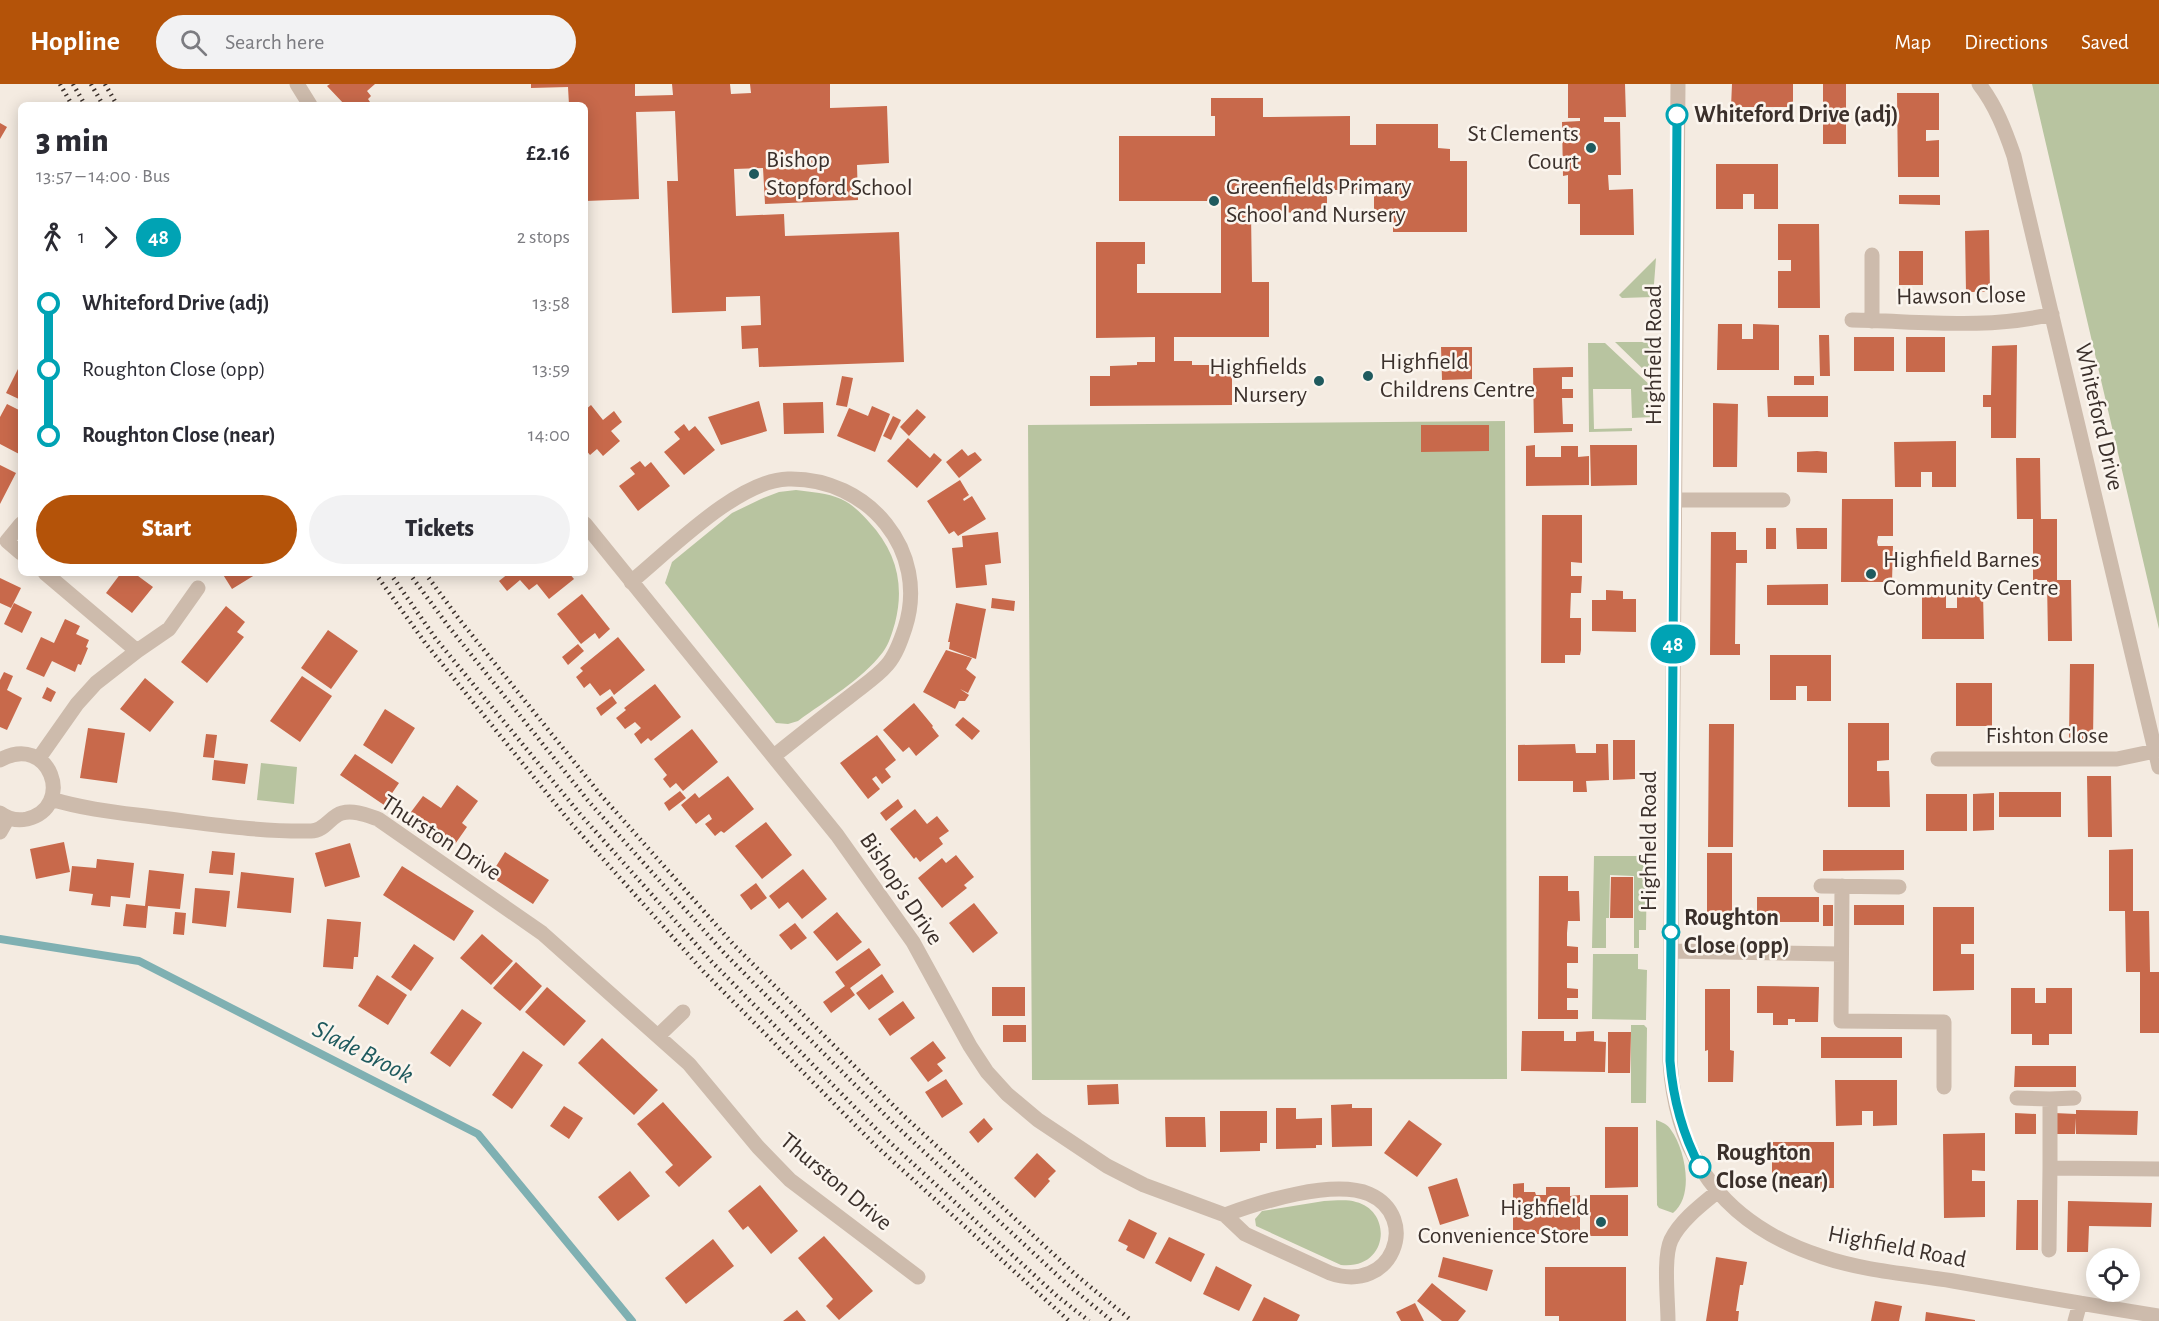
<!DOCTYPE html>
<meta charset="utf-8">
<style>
:root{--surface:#fff;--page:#f2f2f3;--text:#2b2b33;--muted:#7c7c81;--accent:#b45309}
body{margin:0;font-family:"Alegreya Sans",sans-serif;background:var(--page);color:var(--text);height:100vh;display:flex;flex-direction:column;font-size:22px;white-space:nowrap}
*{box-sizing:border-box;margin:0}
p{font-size:20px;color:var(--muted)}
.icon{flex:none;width:33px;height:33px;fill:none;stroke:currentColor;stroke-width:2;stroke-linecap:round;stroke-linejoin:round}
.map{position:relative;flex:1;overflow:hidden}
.sheet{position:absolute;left:18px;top:18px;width:570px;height:474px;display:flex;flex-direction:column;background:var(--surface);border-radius:9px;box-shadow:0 3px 15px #0003}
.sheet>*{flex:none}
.badge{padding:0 12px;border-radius:20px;font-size:21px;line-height:39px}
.fabs{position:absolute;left:2086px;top:1164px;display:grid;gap:12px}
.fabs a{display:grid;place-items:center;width:54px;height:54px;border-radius:50%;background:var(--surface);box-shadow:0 3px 15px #0003;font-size:30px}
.map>.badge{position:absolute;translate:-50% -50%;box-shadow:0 0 0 3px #fff}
.legs{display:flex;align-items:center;gap:9px;height:66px;padding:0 18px;font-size:20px}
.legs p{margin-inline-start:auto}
.headline{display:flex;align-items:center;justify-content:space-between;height:102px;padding:0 18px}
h1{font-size:33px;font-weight:800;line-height:45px}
.primary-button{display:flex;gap:12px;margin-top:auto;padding:12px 18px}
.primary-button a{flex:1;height:69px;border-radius:36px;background:var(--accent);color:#fff;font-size:24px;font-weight:800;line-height:69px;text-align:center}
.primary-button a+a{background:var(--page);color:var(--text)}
ul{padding:0 18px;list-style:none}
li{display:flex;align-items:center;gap:21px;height:66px;font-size:22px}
li i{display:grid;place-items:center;width:9px;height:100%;margin:0 8px;background:currentColor}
li i::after{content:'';width:15px;height:15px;margin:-8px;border:4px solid;border-radius:50%;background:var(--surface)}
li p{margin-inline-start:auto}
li:first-child i{background:linear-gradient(#0000 50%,currentColor 0)}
li:last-child i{background:linear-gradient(currentColor 50%,#0000 0)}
header{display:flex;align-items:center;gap:36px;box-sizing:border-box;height:84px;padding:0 30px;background:var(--accent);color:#fff}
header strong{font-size:28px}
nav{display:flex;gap:33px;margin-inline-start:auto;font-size:21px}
.search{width:420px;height:54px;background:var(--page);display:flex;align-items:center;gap:15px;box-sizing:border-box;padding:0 21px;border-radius:33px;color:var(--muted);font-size:22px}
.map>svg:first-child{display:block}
</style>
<header>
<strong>Hopline</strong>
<div class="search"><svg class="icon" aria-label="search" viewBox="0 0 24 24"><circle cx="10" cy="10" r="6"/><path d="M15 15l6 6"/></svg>Search here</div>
<nav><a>Map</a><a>Directions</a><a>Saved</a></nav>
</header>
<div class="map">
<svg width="2159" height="1237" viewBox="0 0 2159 1237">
<rect width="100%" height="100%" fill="#f4ebe1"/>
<path fill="#b8c4a0" d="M2032,0H2159V545Z
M1656,174L1653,213L1622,214L1619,211Z
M1615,258H1653L1654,288H1646Z
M1588,259H1605L1652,303V333L1632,334L1631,305H1593L1594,345L1632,344V347L1589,348Z
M1505,337L1507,995L1032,996L1028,341Z
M796,406C812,408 827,409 841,415C852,420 861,429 869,438C896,467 905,500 895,539C892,549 889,560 883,568C861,597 826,616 798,637L788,640L776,639L665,499L672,478L732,429L761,415L779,408Z
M261,679L297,683L294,720L257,716Z
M1594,772H1642L1647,778L1646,846H1639V864H1634V792L1610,791L1609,834H1606V864H1592Z
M1593,870H1638V885L1647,886L1646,936L1592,935Z
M1631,941H1644L1647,944L1646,1019H1631Z
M1656,1036C1661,1038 1668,1040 1671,1046C1685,1065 1695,1112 1673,1129L1659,1124L1657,1121Z
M1324,1117C1334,1117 1346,1115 1356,1118C1393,1127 1389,1186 1341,1181L1256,1142L1255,1135L1262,1127Z"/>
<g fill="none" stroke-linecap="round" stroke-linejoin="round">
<path stroke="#7fb0b2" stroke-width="8" d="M0,855L139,877L478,1050L632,1237"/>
</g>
<path fill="#c8694b" d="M330,0H375L367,7L371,12L368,15L370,18L369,21H345L327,2Z
M531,0H635V12L673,11L672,0H730L731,10L751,9L750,0H830V24L887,22L889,79L857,81L858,116L765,120L763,84L734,85L736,132L784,130L785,152L899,148L904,278L759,283L758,264L742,265L741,242L761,241L760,212L726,213V227L672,229L667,97H678L675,27L636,28L639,115L585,117V21H569L568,3L531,4Z
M1568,0H1625L1626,33H1604V38H1620L1621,91H1608L1609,106L1633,105L1634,151H1580V120H1568V91L1563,92L1562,38L1580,37V34H1568Z
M1732,0H1793V23H1731Z
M1823,0H1846V60H1823Z
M1897,9H1939V46H1926V57L1939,56V93H1898Z
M1211,14H1263V33L1350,32V61H1376V40H1438V64L1450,65V77H1467V148H1393V128H1374V106H1327V128L1251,129L1252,198H1269V253H1174V277H1192V281H1212V290H1232V321L1090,322V292H1110V282L1137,281V278H1155V253L1096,254V158H1145V180H1137V209H1221V117H1119V52H1215V32H1211Z
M0,39L7,43L0,55Z
M1716,80H1778V125H1754V110H1743V125H1716Z
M1899,111H1940V121L1899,120Z
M1778,140H1819L1820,224H1778V187H1791V176H1778Z
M1989,146L1990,208H1966L1965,147Z
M1899,167H1923V201H1899Z
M1718,240H1742V255H1753V240L1779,241V286H1717Z
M1819,251H1829L1830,292H1820Z
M1854,253H1894V287H1854Z
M1906,253H1945V288H1906Z
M2017,261L2016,354H1991V323H1983V311H1991L1992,262Z
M1441,263H1472V295L1442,296Z
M21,279V316L6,309Z
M1573,283V293H1562V305H1573V314H1562L1563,340H1573V348L1534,349L1533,284Z
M842,292L853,294L847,323L836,321Z
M1794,292H1814V301H1794Z
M1767,312H1828V333H1768Z
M759,317L767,347L721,361L708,333Z
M823,318L824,349L784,350L783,319Z
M1713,319L1738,320L1737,383H1713Z
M7,320L21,327V371L0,360V333Z
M591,321L603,336L614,327L622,338L611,347L620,357L603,372L597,365L590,371L585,365V326Z
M872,322L890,330L875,368L837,352L849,324L868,332Z
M917,325L926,333L909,352L900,343Z
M893,332L901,336L891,356L883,352Z
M684,340L689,347L695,342L715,366L684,391L664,368L680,355L674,348Z
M1421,341H1489V367L1421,368Z
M908,354L930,374L934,369L942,376L917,404L887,377Z
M1956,357V403H1932V388H1921V403H1895L1894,358Z
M1535,361V373H1561V362H1578V373L1589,372V401L1526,402V362Z
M1590,361H1637V401L1591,402Z
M962,365L968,372L975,368L982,376L959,394L946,378Z
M1817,367L1827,368V389L1797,388V368Z
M2016,374H2040L2041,435H2057V496H2071L2072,557H2048L2047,496H2033V435H2017Z
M640,377L645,383L651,378L670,402L638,427L619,402L635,390L630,384Z
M0,381L16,389L0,420Z
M960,396L969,411L963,415L964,417L972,412L986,435L958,452L954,447L949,450L927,417Z
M1842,415H1893V452H1878L1877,458L1878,462H1893L1892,498H1841Z
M1542,431H1582V479L1571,478V492H1582L1581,509H1571L1570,534H1581V566L1580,571H1565V579H1541Z
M1766,444H1776V465H1766Z
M1796,444H1827V465H1797Z
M998,448L1001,479L985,481L987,501L956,504L952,464L963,463L962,452Z
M1711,448H1736V466H1747V479H1736L1735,560H1740V571H1710Z
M121,489H134L153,503L132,529L106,509Z
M222,489H258L232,505Z
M509,489H569L574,495L549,515L537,500L529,506L520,496L507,507L499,497Z
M0,494L21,504L11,524L0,519Z
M1828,500V521H1767V501Z
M1606,506L1623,507V515H1636V548L1592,547V516H1606Z
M1946,509V524H1957V509H1983L1984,555H1922V510Z
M582,510L610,545L599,555L595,549L581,560L557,530Z
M992,514L1015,517L1014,527L991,524Z
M14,519L32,528L22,549L4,540Z
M956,519L986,525L976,575L949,565L950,558H948Z
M226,522L245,538L237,548L244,553L207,599L181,578Z
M65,535L80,542L76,550L89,556L86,563L88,564L81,581L78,580L75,588L52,577L44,593L26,585L41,553L54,559Z
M328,546L358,567L331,605L301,584Z
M618,553L645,586L614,611L610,605L600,612L590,599L584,604L576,593L583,587L580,584Z
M578,560L584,567L568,581L562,573Z
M946,566L972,574L966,585L976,593L968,609L960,605L969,611L965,617H959L955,625L923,608Z
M1770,571H1831V617H1807V602H1796V616H1770Z
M2070,580H2094L2093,656H2069Z
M4,588L13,592L7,606L22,614L7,646L0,643V596Z
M302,592L332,612L300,658L270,637Z
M145,594L174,618L150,648L120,625Z
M1956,599H1992V642H1956Z
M655,600L681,633L651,657L648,654L641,660L634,650L641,644L635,638L625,645L616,634L626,626L624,624Z
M47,603L56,608L51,618L42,614Z
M612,612L617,619L601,632L596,624Z
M914,619L933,642L932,643L939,652L916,672L909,663L903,668L883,646Z
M385,625L415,644L392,680L363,661Z
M963,633L980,647L972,656L955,641Z
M1848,639H1889V676L1877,677V687H1889L1890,723H1848Z
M1709,640H1734L1733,763H1708Z
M88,644L125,649L117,699L80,694Z
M692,645L718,678L683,707L676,699L670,704L663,695L667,691L654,675Z
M206,650L217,651L214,674L203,673Z
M877,651L896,676L885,685L891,693L882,700L876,692L872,695L880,705L868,715L840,679Z
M1613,656H1635V695L1613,696Z
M1575,660L1576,669H1596V660H1608L1609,696L1586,697L1587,708H1573V697H1518V661Z
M355,670L399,699L384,721L340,691Z
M214,676L248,680L245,700L212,696Z
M728,692L754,725L724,749L721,747L715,752L705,740L712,735L709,730L696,740L681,721L695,709L699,714Z
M2087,692H2111L2112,753H2088Z
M457,701L478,717L462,739L467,743L453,763L408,732L423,712L441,724Z
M680,707L686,714L669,727L664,719Z
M1999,708H2061V733H1999Z
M1994,709V746L1973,747V710Z
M1926,710H1967V747H1926Z
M898,715L903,723L886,737L880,729Z
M915,725L927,740L937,732L949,747L939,754L943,760L920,778L916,773L914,775L890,745Z
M766,738L792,771L762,795L735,762Z
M64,758L70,788L36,795L30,765Z
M350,759L360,793L325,803L315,769Z
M2133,765V827H2149L2150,888H2159V949H2140V888H2126L2125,827H2109V766Z
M1823,766H1904V786L1823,787Z
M212,767L235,769L233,791L209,789Z
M505,768L549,796L533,820L490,792Z
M1707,769H1732V833H1707Z
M956,771L974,793L964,801L967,804L942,824L918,794L942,774L946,779Z
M97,775L134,779L130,814L111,812L110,823L91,821L93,810L69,807L72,782L96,784Z
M402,782L474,827L454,857L383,811Z
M803,785L827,815L802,835L788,818L779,825L769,812Z
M149,786L184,790L180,825L148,822L146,844L123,842L126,820L145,822Z
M241,788L294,794L291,829L237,824Z
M1539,792H1568V807H1579L1580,837H1568L1567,849V862L1578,863V879H1567V904L1578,905V914H1567V926H1578V935H1538Z
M1611,793H1633V834H1610Z
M756,799L767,814L751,826L740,811Z
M195,804L230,807L226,843L192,839Z
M1757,813H1819V838H1757Z
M974,819L998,849L973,869L949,839Z
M1823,821H1833V842H1823Z
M1854,821H1904V841H1854Z
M1933,823H1974V860H1961V870H1974V906L1933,907Z
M175,828L186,829L184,851L173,850Z
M837,828L862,858L837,877L813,848Z
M327,835L361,838L358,873H354L353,885L323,883Z
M795,839L807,854L791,866L779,851Z
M482,850L513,877L491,901L460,874Z
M414,860L434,874L411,907L391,893Z
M869,864L881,881L850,904L855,911L831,929L823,918L845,902L835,888Z
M516,878L542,902L520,927L493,904Z
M882,890L894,908L869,926L856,909Z
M377,891L407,911L388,941L358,922Z
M1757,902L1819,903L1818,938H1795V935H1788V941H1773V929H1757Z
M547,903L586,937L564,962L525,928Z
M992,903H1025V932H992Z
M2011,904H2035V919H2046V904H2072V950H2049V961H2032V950H2011Z
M1705,905H1730V966L1734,967L1733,998H1708V966L1705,967Z
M903,917L915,934L890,952L878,935Z
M462,925L482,939L450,983L430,969Z
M1003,941H1026V958H1003Z
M1522,947H1564V957H1576V948L1594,947V957L1606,958L1605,988L1521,987Z
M1608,948H1631L1630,989H1608Z
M1821,953H1902V974H1821Z
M602,954L658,1006L634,1031L578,979Z
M933,957L946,974L937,980L943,987L928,998L910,974Z
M523,967L543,981L512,1025L492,1011Z
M2015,982H2076V1003H2014Z
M946,995L963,1020L942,1034L925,1008Z
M1835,996H1897V1041L1873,1042V1027H1862V1041L1836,1042Z
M1118,1000L1119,1020L1088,1021L1087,1001Z
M663,1018L712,1073L679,1103L665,1088L673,1081L637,1040Z
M1352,1020V1024H1372V1062L1332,1063L1331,1021Z
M564,1022L583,1034L569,1055L550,1042Z
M1276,1024H1296V1035L1322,1034V1061H1316V1064L1276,1065Z
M2076,1026L2138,1027L2137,1051L2076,1050L2075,1034V1050H2053L2054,1029L2076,1030Z
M1220,1027H1267V1059H1260V1067L1220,1068Z
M2015,1029L2036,1030V1050H2015Z
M1165,1033H1205L1206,1063H1166Z
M984,1034L993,1045L978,1059L969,1048Z
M1409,1036L1442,1060L1417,1093L1384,1069Z
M1605,1043H1638V1103L1605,1104Z
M1985,1049V1087L1972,1086V1097H1985V1133L1944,1134L1943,1050Z
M1772,1058H1834V1104H1810V1089H1799V1104L1772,1103Z
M1037,1069L1056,1087L1048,1095L1050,1097L1035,1114L1014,1094Z
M630,1087L650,1112L618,1137L598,1113Z
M1457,1094L1469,1132L1440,1141L1428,1103Z
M1524,1099V1108H1535L1536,1111H1546V1103H1570V1112L1580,1111V1150H1535V1146H1513V1100Z
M760,1101L798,1147L771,1170L748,1142L743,1146L728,1127Z
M1590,1111H1628V1152H1590Z
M2017,1116H2038V1166H2016Z
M2068,1117L2152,1119L2151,1143L2089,1142L2088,1168H2067Z
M1129,1135L1157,1149L1144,1175L1126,1166L1128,1162L1118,1157Z
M824,1152L873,1207L839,1236L826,1222L833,1215L798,1174Z
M1169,1153L1205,1170L1191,1198L1155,1179Z
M713,1155L734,1182L686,1220L665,1194Z
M1443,1173L1493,1186L1487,1207L1438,1193Z
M1716,1173L1747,1178L1743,1201H1740L1736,1227H1739L1738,1237H1706Z
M1216,1182L1252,1201L1239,1227L1203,1210Z
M1545,1183H1626V1237H1559V1232H1545Z
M1432,1199L1466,1227L1458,1237H1442L1417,1217Z
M1264,1213L1300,1231L1297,1237H1252Z
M1875,1217L1902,1222L1899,1237H1871Z
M1415,1219L1424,1237H1401L1396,1228Z
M797,1226L806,1237H783Z
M1926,1228L1975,1236V1237H1925Z"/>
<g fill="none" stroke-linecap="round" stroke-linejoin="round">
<path stroke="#cdbbac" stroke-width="15" d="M297,0L310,21
M1678,0L1670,977C1676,1078 1727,1142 1823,1173C1864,1187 1910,1190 1953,1197C2021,1209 2090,1221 2159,1232
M1979,0C1996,22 2005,46 2014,72L2159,683
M1872,171V237
M1852,236C1918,237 1987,246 2052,230
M1675,416H1783
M21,440L7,457L21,469
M585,440L837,751L913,858L970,962L987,988L1007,1010L1038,1036L1107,1082L1144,1101L1225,1131L1245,1150L1330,1189C1393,1211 1421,1133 1369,1110C1333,1095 1260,1118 1225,1131
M45,489L137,567
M631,498C669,467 738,396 788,395C868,393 930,467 905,544C901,556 896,571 887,581C877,593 861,603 849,613C824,632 799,652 774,672
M39,674L77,620L96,599L137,567L169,545L198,504
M1938,675H2117L2155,667
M0,676C50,648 76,723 27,735C17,737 8,735 0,729
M51,715C87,726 123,729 160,734C210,740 260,748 311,747C325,747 330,732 342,729C354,726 366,731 378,735L542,849L689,980L758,1063L790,1096L918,1193
M0,748L8,734
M1821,802L1899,803
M1842,802L1841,937L1944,938V1003
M1671,867L1841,870
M658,952L683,928
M2017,1014L2050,1015
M2050,1084V1015L2074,1014
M2049,1166L2050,1084L2159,1085
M1668,1237C1668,1217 1663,1173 1671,1156C1680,1137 1701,1121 1717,1108
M2075,1237L2080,1219"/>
<path stroke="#3b302b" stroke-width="4.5" stroke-dasharray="1.5 4.5" stroke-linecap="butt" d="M60,0L72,21
M73,0L85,21
M91,0L103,21
M105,0L117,21
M375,489L426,560L571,739L704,888L875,1061L1069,1237
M390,489L436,555L580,730L712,878L883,1052L1057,1212L1089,1237
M409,489L449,543L590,719L726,871L894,1040L1068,1201L1112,1237
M425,489L459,535L600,710L733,860L904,1032L1076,1191L1132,1237"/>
</g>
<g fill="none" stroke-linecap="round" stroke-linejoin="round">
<g stroke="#fff" stroke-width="14">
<path id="line-1" d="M1677,31L1670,977C1673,1015 1682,1049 1700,1083"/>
</g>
<use href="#line-1" stroke="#00a3b4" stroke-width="9"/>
</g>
<g fill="#fff" stroke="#00a3b4" stroke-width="3">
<circle cx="1677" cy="31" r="10"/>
<circle cx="1671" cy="848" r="8"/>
<circle cx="1700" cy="1083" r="10"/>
</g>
<g fill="#1f5a5e" stroke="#fbf5ee" stroke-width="2">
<circle cx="1591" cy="64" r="6"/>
<circle cx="754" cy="90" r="6"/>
<circle cx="1214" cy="117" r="6"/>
<circle cx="1368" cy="292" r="6"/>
<circle cx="1319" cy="297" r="6"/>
<circle cx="1871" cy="490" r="6"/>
<circle cx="1601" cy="1138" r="6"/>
</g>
<g text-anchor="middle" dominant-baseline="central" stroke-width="5" stroke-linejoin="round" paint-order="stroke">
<g font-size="24" font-weight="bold" fill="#3b302b" stroke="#fbf5ee" text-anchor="start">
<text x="1694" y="31">Whiteford Drive (adj)</text>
<text x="1684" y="834">Roughton<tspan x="1684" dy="28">Close (opp)</tspan></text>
<text x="1716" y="1069">Roughton<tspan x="1716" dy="28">Close (near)</tspan></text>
</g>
<g font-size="24" fill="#3b302b" stroke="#fbf5ee" text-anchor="start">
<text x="1579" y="50" text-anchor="end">St Clements<tspan x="1579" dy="28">Court</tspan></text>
<text x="766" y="76">Bishop<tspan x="766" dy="28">Stopford School</tspan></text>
<text x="1226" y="103">Greenfields Primary<tspan x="1226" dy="28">School and Nursery</tspan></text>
<text x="1380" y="278">Highfield<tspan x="1380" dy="28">Childrens Centre</tspan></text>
<text x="1307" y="283" text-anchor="end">Highfields<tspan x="1307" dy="28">Nursery</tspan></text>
<text x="1883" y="476">Highfield Barnes<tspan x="1883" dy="28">Community Centre</tspan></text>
<text x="1589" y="1124" text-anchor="end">Highfield<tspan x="1589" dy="28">Convenience Store</tspan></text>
</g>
<g font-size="24" fill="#3b302b" stroke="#fbf5ee">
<text transform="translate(1961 212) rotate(-1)">Hawson Close</text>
<text transform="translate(1654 271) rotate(-90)">Highfield Road</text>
<text transform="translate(2099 333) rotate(77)">Whiteford Drive</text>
<text x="2047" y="652">Fishton Close</text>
<text transform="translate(441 754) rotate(33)">Thurston Drive</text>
<text transform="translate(1649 757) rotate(-90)">Highfield Road</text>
<text transform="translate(901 805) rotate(56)">Bishop's Drive</text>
<text transform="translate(836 1098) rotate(40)">Thurston Drive</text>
<text transform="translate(1897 1163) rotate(11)">Highfield Road</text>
</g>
<g font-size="26" font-style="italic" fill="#1f5a5e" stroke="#fbf5ee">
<text transform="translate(363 968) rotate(27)">Slade Brook</text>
</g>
</g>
</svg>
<div class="fabs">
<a><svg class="icon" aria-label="locate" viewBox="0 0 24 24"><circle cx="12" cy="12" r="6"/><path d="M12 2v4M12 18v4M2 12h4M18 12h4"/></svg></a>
</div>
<b class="badge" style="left:1673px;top:560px;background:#00a3b4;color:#fff">48</b>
<section class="sheet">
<div class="headline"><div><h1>3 min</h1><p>13:57 – 14:00 · Bus</p></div><b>£2.16</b></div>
<div class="legs"><svg class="icon" aria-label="walk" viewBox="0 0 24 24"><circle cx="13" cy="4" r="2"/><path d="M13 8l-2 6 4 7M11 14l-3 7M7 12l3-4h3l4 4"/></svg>1<svg class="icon" aria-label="forward" viewBox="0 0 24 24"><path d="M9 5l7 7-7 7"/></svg><b class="badge" style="background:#00a3b4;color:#fff">48</b><p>2 stops</p></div>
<ul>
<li><i style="color:#00a3b4"></i><b>Whiteford Drive (adj)</b><p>13:58</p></li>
<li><i style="color:#00a3b4"></i><span>Roughton Close (opp)</span><p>13:59</p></li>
<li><i style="color:#00a3b4"></i><b>Roughton Close (near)</b><p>14:00</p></li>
</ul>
<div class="primary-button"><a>Start</a><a>Tickets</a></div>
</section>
</div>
